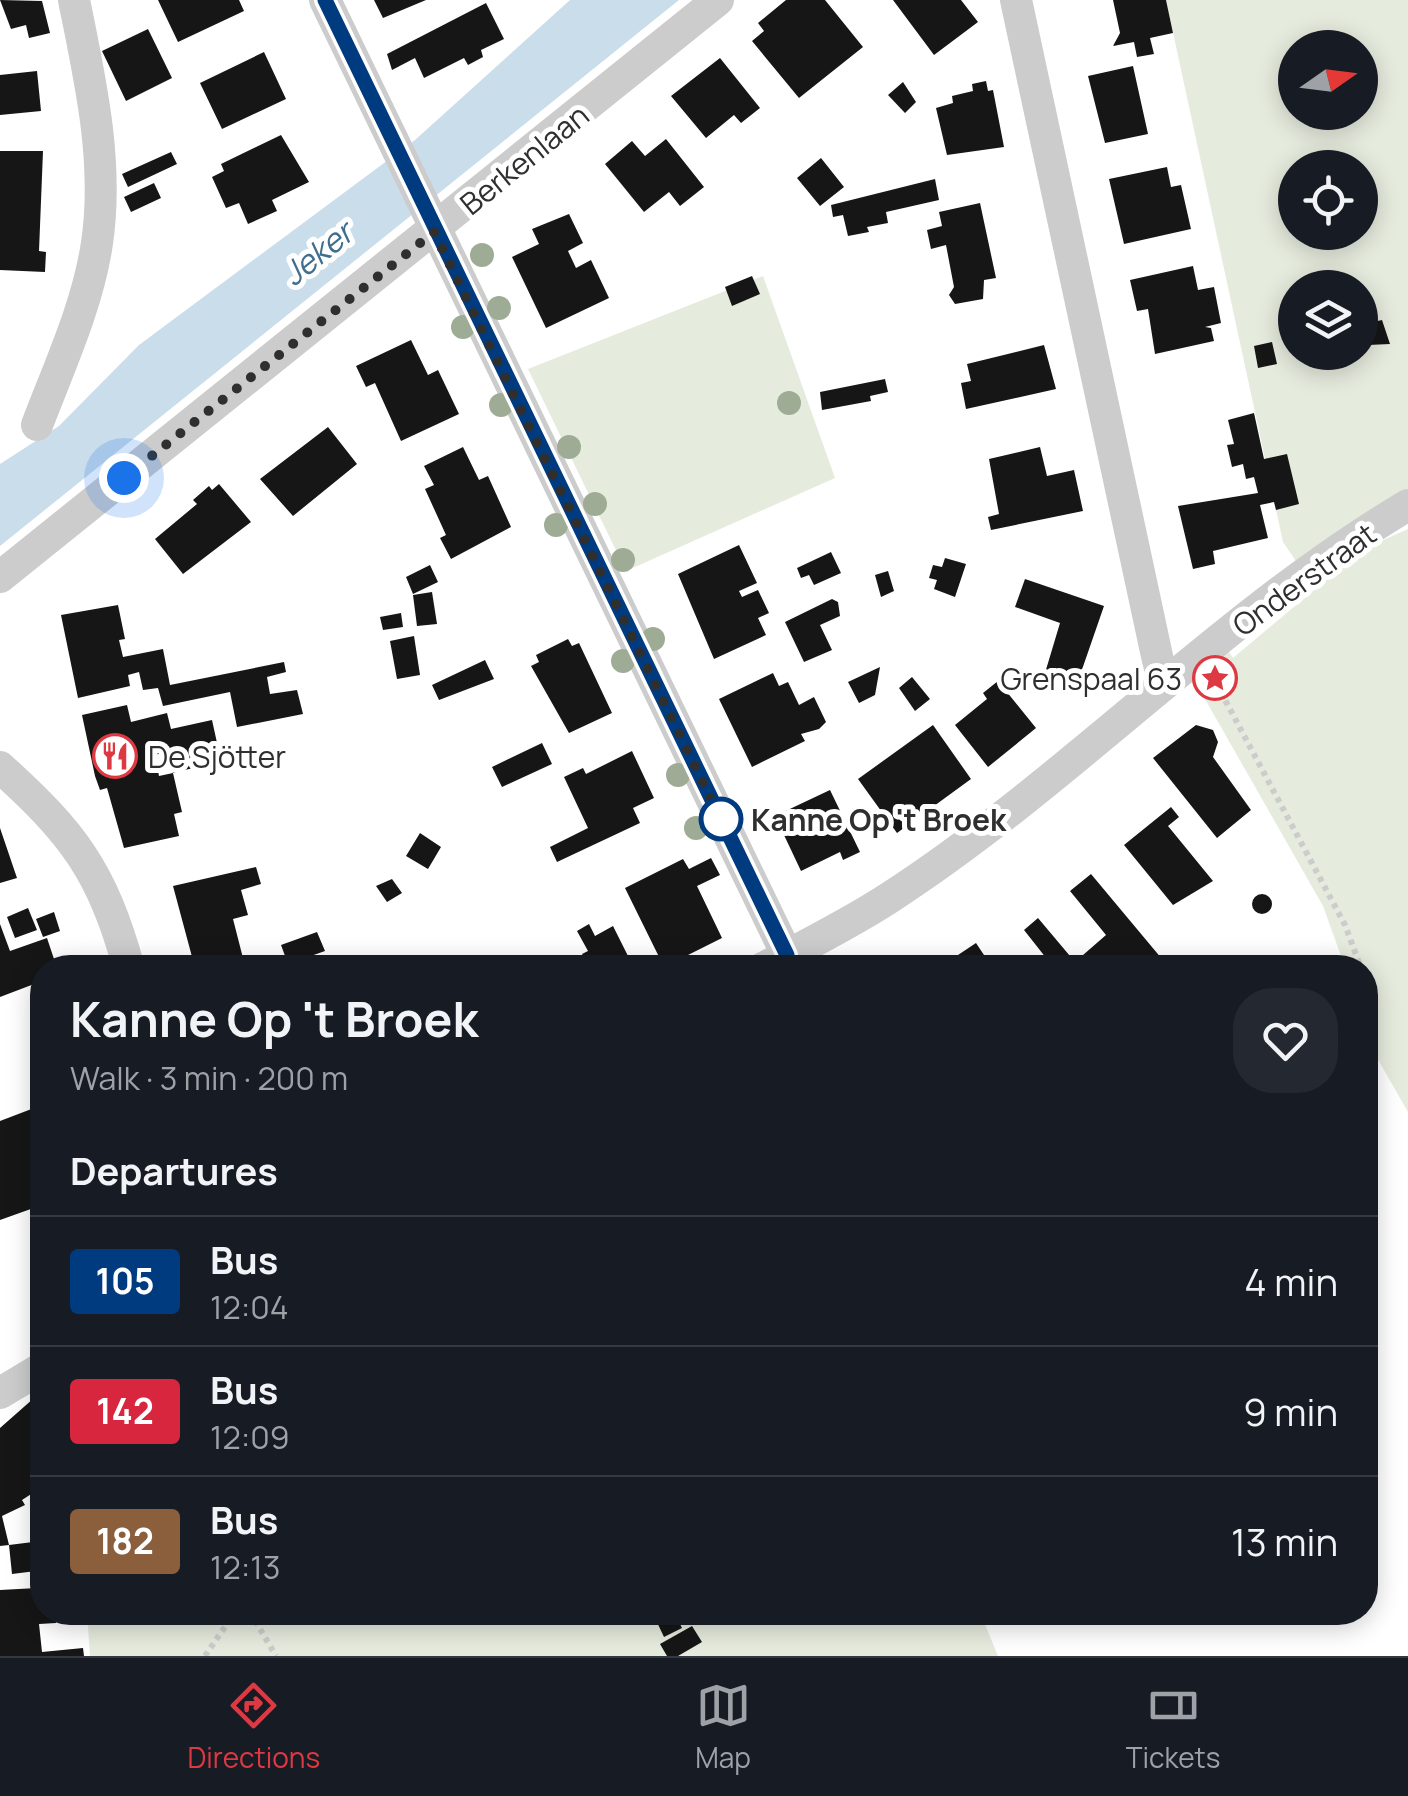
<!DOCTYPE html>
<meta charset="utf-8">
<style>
:root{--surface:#171b24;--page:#242831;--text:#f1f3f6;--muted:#9ea1a6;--line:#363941;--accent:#de3942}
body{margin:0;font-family:Manrope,sans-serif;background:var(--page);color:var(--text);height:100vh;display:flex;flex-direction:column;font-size:38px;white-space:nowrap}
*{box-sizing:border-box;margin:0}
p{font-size:32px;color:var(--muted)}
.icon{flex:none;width:55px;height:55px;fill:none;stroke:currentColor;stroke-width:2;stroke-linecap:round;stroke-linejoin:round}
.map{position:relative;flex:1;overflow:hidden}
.side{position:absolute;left:30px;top:955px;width:1348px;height:670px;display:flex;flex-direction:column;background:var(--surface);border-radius:40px;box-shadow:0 5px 25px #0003}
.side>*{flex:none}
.badge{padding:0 20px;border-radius:8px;font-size:35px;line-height:65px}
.needle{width:65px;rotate:76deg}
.fabs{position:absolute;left:1278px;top:30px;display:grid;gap:20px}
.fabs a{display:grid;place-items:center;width:100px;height:100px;border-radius:50%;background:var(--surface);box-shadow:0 5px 25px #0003;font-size:50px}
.you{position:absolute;width:50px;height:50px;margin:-25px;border:8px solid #fff;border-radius:50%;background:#1a73e8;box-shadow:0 0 0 15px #1a73e833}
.map>.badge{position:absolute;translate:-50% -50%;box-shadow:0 0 0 5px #fff}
h2{padding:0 40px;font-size:38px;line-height:90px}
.round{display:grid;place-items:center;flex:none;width:105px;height:105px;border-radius:40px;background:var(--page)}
.overview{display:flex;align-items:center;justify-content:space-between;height:170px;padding:0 40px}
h1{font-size:48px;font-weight:700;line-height:75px}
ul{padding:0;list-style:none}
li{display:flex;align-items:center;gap:30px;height:130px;padding:0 40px;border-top:2px solid var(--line)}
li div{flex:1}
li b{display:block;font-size:38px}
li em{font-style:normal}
li .badge{min-width:110px;font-weight:700;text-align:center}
.tab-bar{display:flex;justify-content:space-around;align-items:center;height:140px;border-top:2px solid var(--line);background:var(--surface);font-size:28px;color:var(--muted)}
.tab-bar a{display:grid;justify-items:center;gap:5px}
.tab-bar .current{color:var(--accent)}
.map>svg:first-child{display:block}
</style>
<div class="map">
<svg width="1408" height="1656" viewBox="0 0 1408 1656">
<rect width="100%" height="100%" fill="#fff"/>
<path fill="#e5ebdd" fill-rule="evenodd" d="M1166,0H1408V489L1298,564L1283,542ZM1295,48H1360V112H1295ZM1295,168H1360V232H1295ZM1295,288H1360V352H1295Z
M763,276L835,478L626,571L528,369Z
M1408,529V1112L1365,1037V968L1345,967L1323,906L1193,678L1227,649L1233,658L1363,549Z
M980,1612L998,1656H90L87,1613Z"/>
<path fill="#caddea" d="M570,0H679L0,546V464L59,426L139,345L415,140Z"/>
<path fill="#161616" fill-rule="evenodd" d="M0,0L42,1L50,33L29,38L26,25L11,29Z
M158,0H239L244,11L178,42Z
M374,0H426L383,18Z
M786,0H825L863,47L799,98L752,41L764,31L758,23Z
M893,0H961L978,22L934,55Z
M1113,0H1166L1173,33L1150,38L1154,54L1137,57L1134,42L1113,46L1120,33Z
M486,3L504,39L481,50L483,57L468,65L464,58L424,78L415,58L392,70L387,54Z
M148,29L172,78L126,101L102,51Z
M264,52L286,99L222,129L200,83Z
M720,58L760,108L741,123L734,115L706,138L671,96Z
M1133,66L1148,134L1105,143L1088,76Z
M37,71L41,111L0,115V75Z
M986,81L988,91L993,90L1004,147L947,155L936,108L953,103L952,96L973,91L972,84Z
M903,82L916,102L905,113L888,95Z
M281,135L309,182L272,200L277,211L248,224L239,203L226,208L212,177L224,171L221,164Z
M666,139L704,187L680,206L669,192L644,212L605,164L632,141L645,156Z
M0,151H43L39,251L46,252L45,272L0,270Z
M171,152L177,164L128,187L122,174Z
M821,158L844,187L820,206L797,178Z
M1167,167L1171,187L1181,185L1191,229L1124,244L1109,179Z
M935,179L939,200L886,212L888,223L867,227L869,232L848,236L843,215L833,217L831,205Z
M154,183L161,198L131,212L124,197Z
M980,203L996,278L984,280L983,299L955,304L949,295L954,287L946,245L931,249L927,230L942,226L939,212Z
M569,214L583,243L568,251L576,268L591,260L609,298L546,328L512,257L539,244L532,229Z
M1193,266L1198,290L1214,287L1221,323L1205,327L1211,328L1214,341L1155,354L1148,309L1137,311L1130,280Z
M752,276L760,294L732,306L725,287Z
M1382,320L1390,344L1368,345L1364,324Z
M411,340L428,375L438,370L459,414L401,441L375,383L366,387L356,366Z
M1272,342L1277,364L1258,368L1254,346Z
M1044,345L1056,389L966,409L961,383L971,381L967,364Z
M885,379L888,392L870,396L871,401L822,410L820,392Z
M1254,413L1264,459L1287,454L1299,504L1276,510L1274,502L1260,505L1268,538L1213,551L1215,564L1193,569L1178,506L1258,493L1254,477L1246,479L1243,464L1232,467L1227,445L1234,444L1228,420Z
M328,427L357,464L293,516L260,479Z
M463,447L479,480L488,476L511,527L451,559L440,538L446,535L425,489L434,485L424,466Z
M1040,447L1047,476L1074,470L1083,511L991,530L988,517L999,514L989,459Z
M219,484L251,522L183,574L155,539L197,504L193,500L209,486L212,490Z
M739,545L757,583L739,591L742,597L758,590L769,613L758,618L766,635L714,659L678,574Z
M831,552L841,573L814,585L809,575L801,578L797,568Z
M945,558L966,564L955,597L934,589L937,580L929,578L933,565L942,567Z
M430,565L438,582L413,594L406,577Z
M888,571L894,591L881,597L875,575Z
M1025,579L1104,606L1077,684L1045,673L1060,623L1015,607Z
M432,592L437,624L417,626L413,595Z
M832,599L838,602L840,616L820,625L832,650L804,662L785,622Z
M118,605L125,639L119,640L123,657L163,649L170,685L284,662L286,672L267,677L270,694L297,690L303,714L237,727L230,692L163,706L158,688L143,690L139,672L128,675L130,686L78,698L61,615Z
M401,613L403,627L383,630L380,617Z
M414,636L420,675L397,679L390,641Z
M568,639L572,646L579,643L612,713L569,733L531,666L539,662L536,655Z
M485,660L494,679L439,700L432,685Z
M880,667L875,695L859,703L848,682Z
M773,673L779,686L788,682L799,705L814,697L826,722L819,729L801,734L805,741L752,767L719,699Z
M912,677L930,699L915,711L899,688Z
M998,681L1036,728L988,767L955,725L987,699L983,693Z
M127,705L131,722L167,713L171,729L212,720L221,761L173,773L182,812L174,814L179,836L124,848L107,788L100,790L95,776L82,715ZM166,752L173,773L159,776L155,755Z
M933,725L971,779L897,833L858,779Z
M1196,725L1213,730L1218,742L1213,757L1251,810L1217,838L1153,758Z
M542,743L552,764L502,787L492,767Z
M632,751L654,798L633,808L640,823L557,862L550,847L588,828L564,777L583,768L586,774Z
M830,790L860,852L843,860L840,852L801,871L775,816Z
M1171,807L1179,817L1168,826L1213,881L1173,905L1124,845Z
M0,828L17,878L0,883Z
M420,833L441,847L428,869L406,856Z
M711,858L720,875L697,886L722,938L664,967L625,888L683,859L689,869Z
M256,867L261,884L241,890L248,915L233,919L244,962L195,968L173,886Z
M1091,874L1162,959L1151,968H1054L1024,930L1038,918L1075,962L1106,935L1070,891Z
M392,879L402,893L387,902L376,886Z
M1252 904a10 10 0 1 1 20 0a10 10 0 1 1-20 0Z
M28,908L37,930L15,938L7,917Z
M54,912L60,931L43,937L36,919Z
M0,924L10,951L47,938L57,968H42V981L0,997Z
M589,924L595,936L613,926L634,968H589L582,954L588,951L577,931Z
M317,932L325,951L288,964L281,945Z
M976,943L986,958L976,964L978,968H949L946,963Z
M42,1105V1205L0,1220V1121Z
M42,1391V1487L22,1500L25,1505L2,1516L9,1545L0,1546V1428Z
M33,1542L36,1571L12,1574L9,1545Z
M37,1588V1593H42V1612H55L56,1623L39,1624L42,1652L83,1648L84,1656H0V1590Z
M665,1612H674L682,1628L664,1637L655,1618Z
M692,1626L702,1642L678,1656H667L660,1644Z"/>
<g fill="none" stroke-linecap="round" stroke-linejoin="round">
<path stroke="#ccc" stroke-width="6" stroke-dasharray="5 5" stroke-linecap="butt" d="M1216,683L1345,925L1361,968
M250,1612L276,1656
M205,1656L235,1612"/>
<path stroke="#ccc" stroke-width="32" d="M325,0L787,955
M1016,0L1163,684
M37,425C59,367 88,305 97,243C109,162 90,79 74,0
M0,577L718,0
M0,767C74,834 102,871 129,968
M763,968C805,946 849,924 889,898C1071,780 1221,616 1408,505
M0,1393L42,1368"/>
</g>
<g fill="#9fac95">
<circle cx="482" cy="255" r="12"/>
<circle cx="499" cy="308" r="12"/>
<circle cx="463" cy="327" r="12"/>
<circle cx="789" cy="403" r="12"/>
<circle cx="501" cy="405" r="12"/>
<circle cx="569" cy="447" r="12"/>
<circle cx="595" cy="504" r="12"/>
<circle cx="556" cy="525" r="12"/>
<circle cx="623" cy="560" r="12"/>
<circle cx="653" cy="639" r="12"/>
<circle cx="623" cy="661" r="12"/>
<circle cx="678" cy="775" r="12"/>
<circle cx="696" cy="828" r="12"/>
</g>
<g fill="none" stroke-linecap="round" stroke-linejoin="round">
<g stroke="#fff" stroke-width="22">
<path id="line" d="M325,0L787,955"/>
</g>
<use href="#line" stroke="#003b80" stroke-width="15"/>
<path stroke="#2f2f2f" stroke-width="10" stroke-dasharray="0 18" d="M124,478L434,232L721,819"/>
</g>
<defs>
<g id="sight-ring" transform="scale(2.25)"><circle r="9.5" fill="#fff" stroke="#de3942" stroke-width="1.5"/><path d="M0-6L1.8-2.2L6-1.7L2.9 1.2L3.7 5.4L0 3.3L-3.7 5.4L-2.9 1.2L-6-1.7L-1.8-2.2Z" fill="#de3942"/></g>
<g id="restaurant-ring" transform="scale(2.25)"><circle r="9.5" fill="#fff" stroke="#de3942" stroke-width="1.5"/><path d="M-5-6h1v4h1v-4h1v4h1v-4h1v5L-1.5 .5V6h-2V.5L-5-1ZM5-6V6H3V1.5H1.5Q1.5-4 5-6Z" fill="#de3942"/></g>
</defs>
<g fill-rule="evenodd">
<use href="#sight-ring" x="1215" y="678"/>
<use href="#restaurant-ring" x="115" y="756"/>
</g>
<circle fill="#fff" stroke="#003b80" stroke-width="5" cx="721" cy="819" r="20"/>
<g text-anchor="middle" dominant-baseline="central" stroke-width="10" stroke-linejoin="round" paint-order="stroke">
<g font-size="30" fill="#2f2f2f" stroke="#fff">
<text transform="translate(524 159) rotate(-39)">Berkenlaan</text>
<text transform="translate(1304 579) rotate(-36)">Onderstraat</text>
</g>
<g font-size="30" fill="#2f2f2f" stroke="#fff" text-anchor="end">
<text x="1182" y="678">Grenspaal 63</text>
<text x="148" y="756" text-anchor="start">De Sjötter</text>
</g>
<g font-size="30" font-weight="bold" fill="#2f2f2f" stroke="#fff" text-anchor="start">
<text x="751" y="819">Kanne Op 't Broek</text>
</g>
<g font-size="32" font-style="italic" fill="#406e8e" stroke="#fff">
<text transform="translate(317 253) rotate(-39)">Jeker</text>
</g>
</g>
</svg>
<div class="fabs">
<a><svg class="needle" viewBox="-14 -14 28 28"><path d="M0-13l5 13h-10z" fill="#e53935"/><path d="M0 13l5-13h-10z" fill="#9ea1a6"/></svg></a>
<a><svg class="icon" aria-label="locate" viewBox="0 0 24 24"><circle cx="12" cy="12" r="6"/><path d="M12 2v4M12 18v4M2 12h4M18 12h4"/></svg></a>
<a><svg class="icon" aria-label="layers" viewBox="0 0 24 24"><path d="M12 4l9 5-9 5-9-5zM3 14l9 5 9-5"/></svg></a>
</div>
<div class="you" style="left:124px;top:478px"></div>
<section class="side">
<div class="overview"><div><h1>Kanne Op 't Broek</h1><p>Walk · 3 min · 200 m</p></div><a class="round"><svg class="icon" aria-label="heart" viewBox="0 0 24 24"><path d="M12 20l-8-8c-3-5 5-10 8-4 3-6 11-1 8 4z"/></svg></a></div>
<h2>Departures</h2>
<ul>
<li><span class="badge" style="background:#003b80;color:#fff">105</span><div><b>Bus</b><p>12:04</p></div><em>4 min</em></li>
<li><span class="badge" style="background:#d7263d;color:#fff">142</span><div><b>Bus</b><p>12:09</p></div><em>9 min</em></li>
<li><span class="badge" style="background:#8b5e3c;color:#fff">182</span><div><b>Bus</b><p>12:13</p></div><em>13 min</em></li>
</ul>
</section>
</div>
<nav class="tab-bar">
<a class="current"><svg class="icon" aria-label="directions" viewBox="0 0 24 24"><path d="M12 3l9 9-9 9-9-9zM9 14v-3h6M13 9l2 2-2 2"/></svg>Directions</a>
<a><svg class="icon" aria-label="map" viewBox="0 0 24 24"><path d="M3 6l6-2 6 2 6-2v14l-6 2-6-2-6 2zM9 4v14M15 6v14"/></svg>Map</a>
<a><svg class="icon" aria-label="tickets" viewBox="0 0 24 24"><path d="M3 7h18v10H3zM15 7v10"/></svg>Tickets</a>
</nav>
